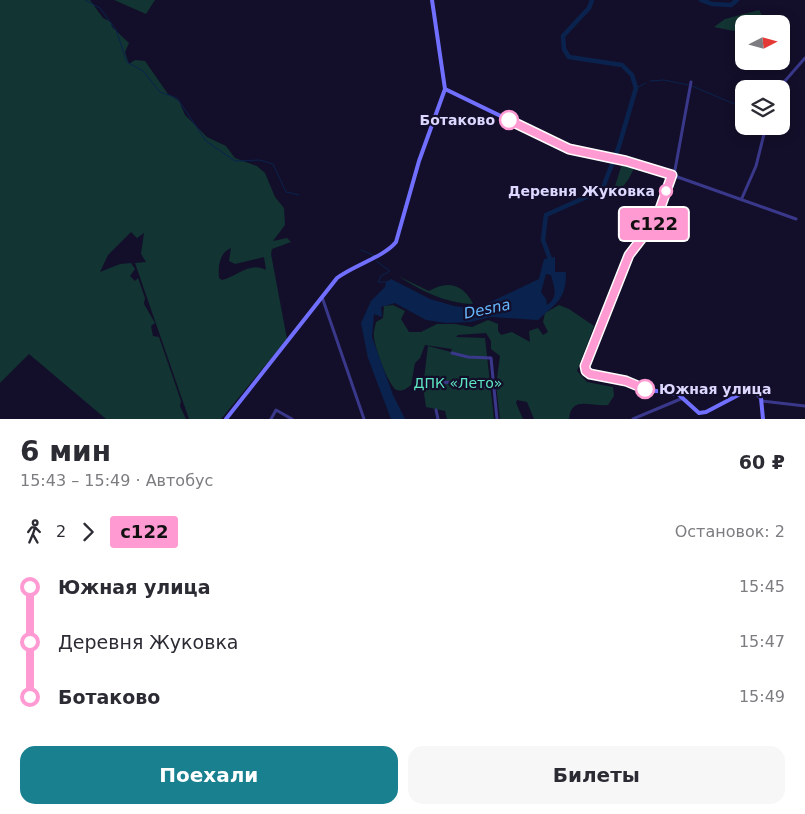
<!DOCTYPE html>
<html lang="ru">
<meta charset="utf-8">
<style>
:root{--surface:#fff;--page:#f7f7f7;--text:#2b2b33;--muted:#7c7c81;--accent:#19808f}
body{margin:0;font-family:"DejaVu Sans",sans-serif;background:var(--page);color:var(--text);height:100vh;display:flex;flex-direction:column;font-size:19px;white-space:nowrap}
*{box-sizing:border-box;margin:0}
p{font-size:16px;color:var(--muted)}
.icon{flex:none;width:28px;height:28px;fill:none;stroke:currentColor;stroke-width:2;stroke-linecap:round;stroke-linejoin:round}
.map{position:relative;height:419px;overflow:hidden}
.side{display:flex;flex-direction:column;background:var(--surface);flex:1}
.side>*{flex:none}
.badge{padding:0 10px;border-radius:4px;font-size:18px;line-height:32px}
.needle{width:32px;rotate:84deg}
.fabs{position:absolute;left:735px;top:15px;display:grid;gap:10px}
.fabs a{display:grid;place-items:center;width:55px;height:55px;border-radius:10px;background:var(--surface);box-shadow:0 2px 12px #0003;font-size:25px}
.map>.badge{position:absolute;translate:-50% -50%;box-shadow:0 0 0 2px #fff}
.legs{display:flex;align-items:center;gap:8px;height:55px;padding:0 20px;font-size:16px}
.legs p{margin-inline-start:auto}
.overview{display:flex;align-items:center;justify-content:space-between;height:85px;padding:0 20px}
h1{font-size:28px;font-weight:600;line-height:38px}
.button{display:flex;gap:10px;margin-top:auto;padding:10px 20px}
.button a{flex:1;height:58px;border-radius:15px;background:var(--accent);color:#fff;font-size:20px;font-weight:600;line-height:58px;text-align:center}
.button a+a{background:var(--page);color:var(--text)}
ul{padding:0 20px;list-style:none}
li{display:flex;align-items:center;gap:18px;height:55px;font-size:19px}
li i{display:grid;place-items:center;width:8px;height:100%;margin:0 6px;background:currentColor}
li i::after{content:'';width:12px;height:12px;margin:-6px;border:4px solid;border-radius:50%;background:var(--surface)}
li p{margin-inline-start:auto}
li:first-child i{background:linear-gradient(#0000 50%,currentColor 0)}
li:last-child i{background:linear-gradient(currentColor 50%,#0000 0)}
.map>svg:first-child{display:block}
</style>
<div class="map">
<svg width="805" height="419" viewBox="0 0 805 419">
<rect width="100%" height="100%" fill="#130f2a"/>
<path fill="#123432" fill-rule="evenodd" d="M0,0H90L103,18L111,22L112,27L129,43L125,52L129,64L135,60L145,61L168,94L179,101L185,115L207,137L226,146L235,158L257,166L265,173L275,197L284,208L285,225L273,241L287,238L291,242L272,249L271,254L287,339L221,419H189L135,263L146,262L141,254L144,233L137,238L131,232L108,255L100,272L120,264L131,263L135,269L130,276L135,281L138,278L145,298L144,304L155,323L151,326L153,336L159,337L181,401L180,406L186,419H106L29,354L0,383ZM231,248L229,261L235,264L264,257L266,270C251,261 237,276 222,280L219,278C218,267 219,253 231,248Z
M114,0H155L146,14Z
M759,10L763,17L751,24H744V27L734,31L714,27L725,19Z
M625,163L635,165C633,172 625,187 619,189L615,186L622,164Z
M398,276L429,291C447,280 464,284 473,304C444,303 422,291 398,276Z
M393,305L405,311L401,319L409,332H421L437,324H455L472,327L488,320L498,324V331L501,335L512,332L530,342L529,331L538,328L543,335L548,332L543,322L545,313L559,305L569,309L594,326L577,371L587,382L613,387L614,396L608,405C591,407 571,395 569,419H534L527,402L517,400L516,403L523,419H500L496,385L500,356L491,349V341L486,333L458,335L456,337L485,338L494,419H447L445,411L426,407L423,387L428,346L451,352L452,349L425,345L420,358L415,363L411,385C407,388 403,392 397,390C389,388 375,347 374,338C373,333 375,327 376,322L383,318L384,306Z"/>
<path fill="#0a234e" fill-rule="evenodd" d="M555,257V272H566C566,300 557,302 538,320L491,317L470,322L446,323L426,320L395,303L381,307L382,317L374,314L372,337L393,395L405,419H391L368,358L361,323L371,301L385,287L386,282L391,279L430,299L454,306L476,309L539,279L544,259ZM546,274L551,275C554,287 559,297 547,305L546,299L541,292Z"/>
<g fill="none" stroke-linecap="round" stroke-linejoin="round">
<path stroke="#0a234e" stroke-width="1" d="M85,0L100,8L116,30L127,62L143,71L160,92L177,98L206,141L235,161L260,160L273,164L286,192L299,195
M592,0V1
M650,81L664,80L688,85
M692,86L744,108
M636,88L646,83
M361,250L373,255
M376,261L390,271L381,276L378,282H387"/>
<path stroke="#0a234e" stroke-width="4.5" d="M701,0L712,4L731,5L737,0
M547,264L550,259L543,240L546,215L602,190L619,146L636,88L632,75L622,65L569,57L564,49L563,36L589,8L592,0"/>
<path stroke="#3a388b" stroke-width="3" d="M691,82L675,170L672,175L796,219
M778,89L805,58
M742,198L756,166L766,126
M322,297L364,419
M452,353L468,357L491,358L497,419
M443,382L493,387
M761,401L805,406
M436,410L438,419
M271,419L276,410L292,419
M633,419L683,398"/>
<path stroke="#716fff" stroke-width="4" d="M445,89L569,149L626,161L672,175L656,220L629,255L585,366V371L626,381L649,390L678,394L699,413L706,412L746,391L753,390L761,398L763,419
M226,419L337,278C354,265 384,257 396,242L419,161L445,89L432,0"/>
</g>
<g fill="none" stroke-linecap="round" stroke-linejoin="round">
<g stroke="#fff" stroke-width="11">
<path id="line-1" d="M509,120L569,149L626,161L672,175L656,220L629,255L585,366L586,371L590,374L626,381L645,389"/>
</g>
<use href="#line-1" stroke="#ff9ad2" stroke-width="8"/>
</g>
<g fill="#fff" stroke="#ff9ad2" stroke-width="2.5">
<circle cx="509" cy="120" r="9"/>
<circle cx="666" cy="191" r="6"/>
<circle cx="645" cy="389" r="9"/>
</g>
<g text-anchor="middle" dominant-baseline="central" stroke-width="4.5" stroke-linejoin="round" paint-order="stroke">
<g font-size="14" font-weight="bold" fill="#dcd8ff" stroke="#130f2a" text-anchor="end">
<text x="495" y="120">Ботаково</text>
<text x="655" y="191">Деревня Жуковка</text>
<text x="659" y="389" text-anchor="start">Южная улица</text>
</g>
<g font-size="14" fill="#5de6c2" stroke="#130f2a">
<text x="458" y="383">ДПК «Лето»</text>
</g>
<g font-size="15" font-style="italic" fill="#66b9ff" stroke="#130f2a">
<text transform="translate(487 309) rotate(-12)">Desna</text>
</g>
</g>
</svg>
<div class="fabs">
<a><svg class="needle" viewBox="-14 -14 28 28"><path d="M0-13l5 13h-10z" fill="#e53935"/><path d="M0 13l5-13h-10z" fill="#7c7c81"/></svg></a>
<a><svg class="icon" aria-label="layers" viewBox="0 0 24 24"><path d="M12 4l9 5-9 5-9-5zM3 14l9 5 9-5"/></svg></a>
</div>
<b class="badge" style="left:654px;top:224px;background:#ff9ad2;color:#111">с122</b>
</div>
<section class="side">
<div class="overview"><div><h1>6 мин</h1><p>15:43 – 15:49 · Автобус</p></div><b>60 ₽</b></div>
<div class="legs"><svg class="icon" aria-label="walk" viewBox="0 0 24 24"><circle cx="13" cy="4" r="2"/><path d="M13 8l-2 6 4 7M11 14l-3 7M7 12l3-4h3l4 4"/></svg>2<svg class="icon" aria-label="forward" viewBox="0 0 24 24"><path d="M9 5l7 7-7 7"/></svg><b class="badge" style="background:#ff9ad2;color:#111">с122</b><p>Остановок: 2</p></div>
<ul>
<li><i style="color:#ff9ad2"></i><b>Южная улица</b><p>15:45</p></li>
<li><i style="color:#ff9ad2"></i><span>Деревня Жуковка</span><p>15:47</p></li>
<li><i style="color:#ff9ad2"></i><b>Ботаково</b><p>15:49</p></li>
</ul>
<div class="button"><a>Поехали</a><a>Билеты</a></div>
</section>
